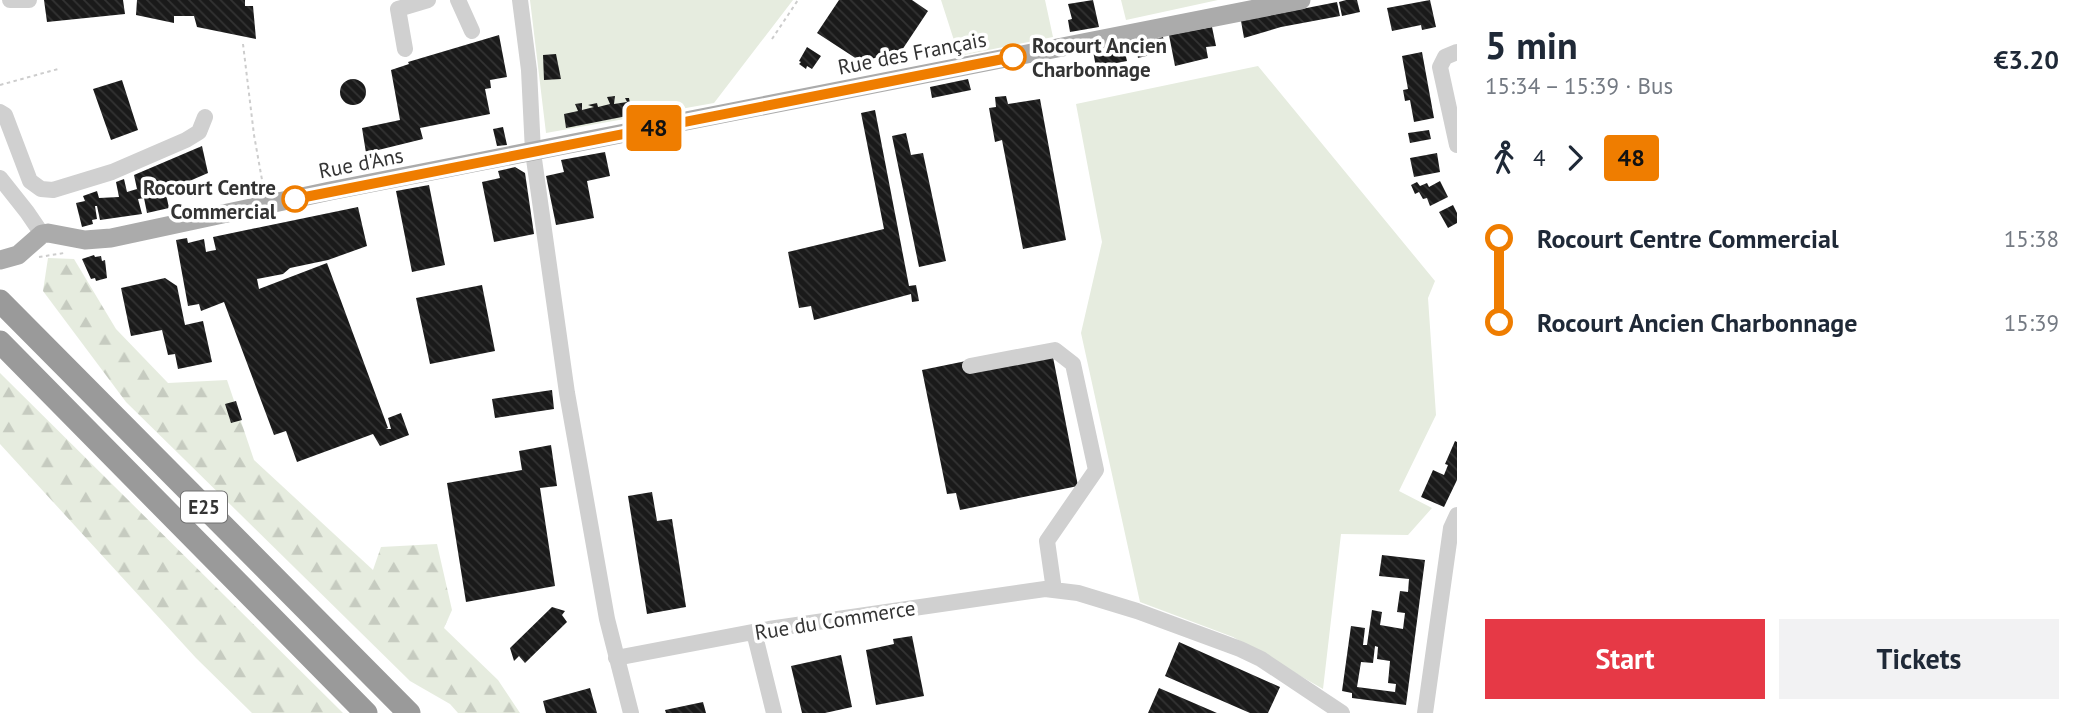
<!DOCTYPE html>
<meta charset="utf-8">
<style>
:root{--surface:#fff;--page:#f2f2f3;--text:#1f2937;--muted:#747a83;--accent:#e63946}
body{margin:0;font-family:"PT Sans",sans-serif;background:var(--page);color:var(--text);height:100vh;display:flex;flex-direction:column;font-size:26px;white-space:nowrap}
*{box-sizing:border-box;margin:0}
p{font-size:23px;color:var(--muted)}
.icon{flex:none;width:38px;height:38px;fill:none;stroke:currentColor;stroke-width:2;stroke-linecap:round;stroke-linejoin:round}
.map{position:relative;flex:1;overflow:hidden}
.details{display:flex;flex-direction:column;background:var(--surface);width:630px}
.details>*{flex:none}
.badge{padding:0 14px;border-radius:5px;font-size:24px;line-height:46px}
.map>.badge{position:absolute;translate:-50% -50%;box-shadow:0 0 0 4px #fff}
.legs{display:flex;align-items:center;gap:10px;height:77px;padding:0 28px;font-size:23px}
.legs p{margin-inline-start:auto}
.overview{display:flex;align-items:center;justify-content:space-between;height:119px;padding:0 28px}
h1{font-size:38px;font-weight:700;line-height:52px}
.primary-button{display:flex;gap:14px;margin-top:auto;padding:14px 28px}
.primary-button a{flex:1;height:80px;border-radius:0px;background:var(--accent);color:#fff;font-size:28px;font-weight:700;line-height:80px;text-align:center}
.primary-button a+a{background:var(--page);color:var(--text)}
ul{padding:0 28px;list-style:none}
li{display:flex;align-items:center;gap:24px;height:84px;font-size:26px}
li i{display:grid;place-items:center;width:10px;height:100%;margin:0 9px;background:currentColor}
li i::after{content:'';width:18px;height:18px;margin:-9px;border:5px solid;border-radius:50%;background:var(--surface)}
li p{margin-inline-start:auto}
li:first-child i{background:linear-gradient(#0000 50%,currentColor 0)}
li:last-child i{background:linear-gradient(currentColor 50%,#0000 0)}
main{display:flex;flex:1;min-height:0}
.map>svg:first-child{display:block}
</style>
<main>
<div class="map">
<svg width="1457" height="713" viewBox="0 0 1457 713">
<defs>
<pattern id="forest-firs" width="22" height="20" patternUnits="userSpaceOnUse" patternTransform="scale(1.75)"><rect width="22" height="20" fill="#e6ecdf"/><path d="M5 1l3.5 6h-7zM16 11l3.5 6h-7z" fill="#c6cbc0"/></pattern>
<pattern id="building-back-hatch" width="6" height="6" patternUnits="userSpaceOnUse" patternTransform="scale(1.75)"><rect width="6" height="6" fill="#1a1a1a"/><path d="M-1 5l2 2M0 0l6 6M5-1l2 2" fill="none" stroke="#333"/></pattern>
</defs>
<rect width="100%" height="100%" fill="#fff"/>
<path fill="#e6ecdf" d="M530,0H793L714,103L546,133Z
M941,0H1045L1053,37L959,56Z
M1121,0H1218L1126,20Z
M1258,66L1435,281L1428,298L1436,415L1399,491L1432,508L1408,535L1341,534L1323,689L1233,637L1140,602L1081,333L1102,242L1076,104Z"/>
<path fill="url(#forest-firs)" d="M48,258L74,259L116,329L168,383L227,380L254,460L373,570L381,547L437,544L452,610L444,628L498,680L520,713H458L450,704L410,681L126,402L43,291Z
M0,373L343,713H252L196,658L0,444Z"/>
<path fill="url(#building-back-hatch)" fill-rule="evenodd" d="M44,0H123L125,14L47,22Z
M137,0H245V6H253L256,39L197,27L194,16H174V23L136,15Z
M839,0H912L928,11L900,53L860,61L817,33Z
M1093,0L1099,27L1070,32L1068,20L1072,19L1068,4Z
M1346,0H1357L1360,12L1342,16L1339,2Z
M1430,0L1436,27L1422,30L1421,25L1392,31L1387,8Z
M1337,2L1340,16L1281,27L1244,38L1241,21Z
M1212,27L1216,46L1206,47L1208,58L1175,66L1169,35Z
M499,35L507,77L490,80L491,88L485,89L490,114L420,128L423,139L366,153L362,128L400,120L391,70L409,64L408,62Z
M1163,37L1166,51L1138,58L1135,43Z
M1123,45L1127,61L1096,67L1093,51Z
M807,47L821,56L812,69L807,66L806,69L799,64L801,62L799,61Z
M1422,52L1434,118L1414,122L1410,100L1405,101L1403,90L1408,89L1402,56Z
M556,54L561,79L544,80L543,55Z
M968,79L971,90L932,98L930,87Z
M340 92a13 13 0 1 1 26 0a13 13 0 1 1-26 0Z
M122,80L138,130L111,140L93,89Z
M615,96L614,104L627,102L625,98H629L632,115L566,128L564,114L578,111L575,104L582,103V110L594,107L588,105L597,103L598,107L610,104L607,97Z
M1006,96L1008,104L1040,99L1066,240L1023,249L1002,140L995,142L989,108L996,107L995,97Z
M875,110L909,286L916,285L919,301L912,302L911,294L814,320L811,306L799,308L788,252L884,229L861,113Z
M503,127L507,145L497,146L493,129Z
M1429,130L1431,139L1410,143L1408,133Z
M906,133L911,155L923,153L946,261L919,267L892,136Z
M202,146L208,173L171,189L172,192L166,194L169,208L147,213L144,198L138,199L142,214L100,220L97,206H95L97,219L92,220L93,224L82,227L76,203L85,201L83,196L97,191L99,198L119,197L116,182L124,179L127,192L137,189L134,175Z
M605,152L610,176L587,181L594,218L556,225L546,176L564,172L561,160Z
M1437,153L1440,172L1414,177L1410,158Z
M515,167L525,173L534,234L494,242L482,182L500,178L498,171Z
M1440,181L1448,197L1430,206L1427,198L1423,199L1419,192L1415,194L1411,185L1417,182L1420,186L1427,183L1429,187Z
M429,185L445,265L412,272L396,191Z
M1453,205L1457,213V223L1448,228L1439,212Z
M358,207L367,246L328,260L290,268L283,274L257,279L259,289L327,263L388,428L386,429H391L388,418L401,413L409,435L380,446L373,434L297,462L286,431L274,435L224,302L201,311L199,304L188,306L176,240L187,238L188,243L204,239L206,252L210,251L216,250L213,237Z
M94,255L95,257L101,256L102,261L105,260L107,278L96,281L95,278L91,279L82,259Z
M165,278L177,286L185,325L203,321L212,362L178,369L175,354L168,355L162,330L131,336L121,288Z
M482,285L495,351L430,364L416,298Z
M1053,357L1078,486L960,510L956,493L947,494L922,370L966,361Z
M552,390L554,409L495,418L492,399Z
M236,401L242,420L231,423L225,404Z
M1455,441L1457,442V480L1444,507L1421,497L1433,470L1444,475L1448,465L1445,464Z
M551,445L557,486L540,488L555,586L466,602L447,483L522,470L519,451Z
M652,492L657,521L672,519L686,607L647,614L628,496Z
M1382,555L1425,560L1406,705L1352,698V693L1342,691L1351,626L1365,628L1363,645H1367L1372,610L1382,612L1380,625L1403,629L1405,613L1397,612L1400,591L1408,592L1409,579L1379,576ZM1375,646L1378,647L1377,659L1390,661L1388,683L1396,684L1395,692L1357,687L1361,662L1373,663Z
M552,607L565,611L562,615L567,622L525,663L519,656L514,661L510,648Z
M912,636L924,696L876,705L866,650L894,644L893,639Z
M1179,642L1280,687L1268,713H1250L1165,676Z
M841,655L852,707L825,713H802L791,666Z
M590,688L597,713H546L543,701Z
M1159,688L1217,713H1148Z
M703,702L706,713H666L665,710Z"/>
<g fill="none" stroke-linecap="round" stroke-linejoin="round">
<path stroke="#cdcdcd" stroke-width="2" stroke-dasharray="3.5 3.5" stroke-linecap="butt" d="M772,39L798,0
M243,44L254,135L264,191
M0,85L58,69
M39,257L64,253"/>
<path stroke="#d0d0d0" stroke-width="16" d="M10,0H29
M458,0L472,31
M520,0L529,70L533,152L567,393L607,619L631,713
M405,49L398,9L428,0
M1457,52L1445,57L1440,67L1457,145
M0,112L5,115L30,181L41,189L53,190L112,172L186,140L199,132L205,117
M0,178L27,212L42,234
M970,366L1055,350L1073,364L1096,470L1047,541L1054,590
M754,632L774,713
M616,658L769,629L1045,589L1078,593L1137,611L1240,649L1261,659L1342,713
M1425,713L1451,528L1457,515"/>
<path stroke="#ababab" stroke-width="19" d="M0,260L18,255L42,234L48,233L85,240L111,238L330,191L1301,0"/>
<path stroke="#9a9a9a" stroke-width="23" d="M0,301L409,713
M0,342L366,713"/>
</g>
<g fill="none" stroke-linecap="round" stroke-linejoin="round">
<g stroke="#fff" stroke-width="16">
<path id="line-1" d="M295,199L1013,57"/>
</g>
<use href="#line-1" stroke="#ef7d00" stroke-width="10"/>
</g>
<g fill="#fff" stroke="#ef7d00" stroke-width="3.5">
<circle cx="1013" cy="57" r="12"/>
<circle cx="295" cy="199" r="12"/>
</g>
<g text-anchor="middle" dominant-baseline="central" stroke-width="7" stroke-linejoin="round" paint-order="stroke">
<rect fill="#fff" stroke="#707070" stroke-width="2" x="181" y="491.5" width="46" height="31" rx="5"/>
<g font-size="19" font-weight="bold" fill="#333">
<text x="204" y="507">E25</text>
</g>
<g font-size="21" font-weight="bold" fill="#333" stroke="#fff" text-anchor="start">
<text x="1032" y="45">Rocourt Ancien<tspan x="1032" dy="24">Charbonnage</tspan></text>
<text x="276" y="187" text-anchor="end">Rocourt Centre<tspan x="276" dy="24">Commercial</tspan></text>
</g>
<g font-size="21" fill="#333" stroke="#fff">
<text transform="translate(912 53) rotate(-11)">Rue des Français</text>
<text transform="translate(361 163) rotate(-11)">Rue d'Ans</text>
<text transform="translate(835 620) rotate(-9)">Rue du Commerce</text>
</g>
</g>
</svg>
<b class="badge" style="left:654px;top:128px;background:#ef7d00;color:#111">48</b>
</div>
<section class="details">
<div class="overview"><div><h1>5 min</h1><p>15:34 – 15:39 · Bus</p></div><b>€3.20</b></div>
<div class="legs"><svg class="icon" aria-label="walk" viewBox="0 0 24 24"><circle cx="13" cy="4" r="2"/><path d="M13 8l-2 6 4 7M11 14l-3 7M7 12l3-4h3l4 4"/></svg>4<svg class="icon" aria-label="forward" viewBox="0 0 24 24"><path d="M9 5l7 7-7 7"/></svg><b class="badge" style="background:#ef7d00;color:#111">48</b></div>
<ul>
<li><i style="color:#ef7d00"></i><b>Rocourt Centre Commercial</b><p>15:38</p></li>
<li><i style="color:#ef7d00"></i><b>Rocourt Ancien Charbonnage</b><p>15:39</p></li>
</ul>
<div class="primary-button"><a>Start</a><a>Tickets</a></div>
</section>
</main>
